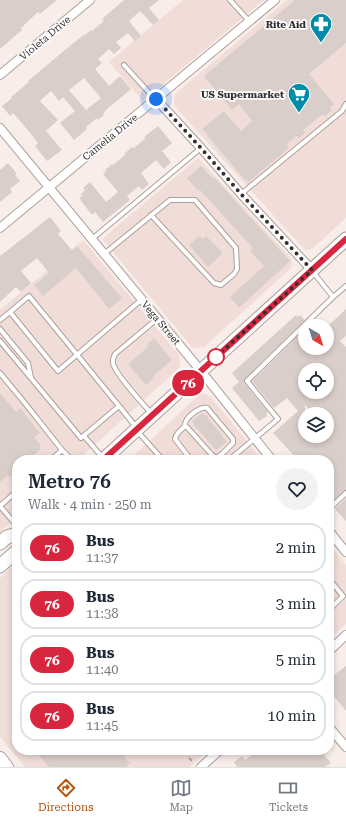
<!DOCTYPE html>
<meta charset="utf-8">
<style>
:root{--surface:#fff;--page:#f2f2f3;--text:#1f2937;--muted:#747a83;--line:#e0e1e3;--accent:#b45309}
body{margin:0;font-family:"Roboto Serif",serif;background:var(--page);color:var(--text);height:100vh;display:flex;flex-direction:column;font-size:15px;white-space:nowrap}
*{box-sizing:border-box;margin:0}
p{font-size:13px;color:var(--muted)}
.icon{flex:none;width:22px;height:22px;fill:none;stroke:currentColor;stroke-width:2;stroke-linecap:round;stroke-linejoin:round}
.map{position:relative;flex:1;overflow:hidden}
.drawer{position:absolute;left:12px;top:455px;width:322px;height:300px;display:flex;flex-direction:column;background:var(--surface);border-radius:16px;box-shadow:0 2px 6px #0003}
.drawer>*{flex:none}
.badge{padding:0 8px;border-radius:13px;font-size:14px;line-height:26px}
.needle{width:26px;rotate:141deg}
.fabs{position:absolute;left:298px;top:319px;display:grid;gap:8px}
.fabs a{display:grid;place-items:center;width:36px;height:36px;border-radius:50%;background:var(--surface);box-shadow:0 2px 6px #0003;font-size:20px}
.you{position:absolute;width:20px;height:20px;margin:-10px;border:3px solid #fff;border-radius:50%;background:#1a73e8;box-shadow:0 0 0 6px #1a73e833}
.map>.badge{position:absolute;translate:-50% -50%;box-shadow:0 0 0 2px #fff}
.round{display:grid;place-items:center;flex:none;width:42px;height:42px;border-radius:21px;background:var(--page)}
.head{display:flex;align-items:center;justify-content:space-between;height:68px;padding:0 16px}
h1{font-size:19px;font-weight:600;line-height:30px}
ul{padding:0;list-style:none}
li{display:flex;align-items:center;gap:12px;height:50px;margin:0 8px 6px;padding:0 8px;border:2px solid var(--line);border-radius:16px}
li div{flex:1}
li b{display:block;font-size:15px}
li em{font-style:normal}
li .badge{min-width:44px;font-weight:700;text-align:center}
.dock{display:flex;justify-content:space-around;align-items:center;height:56px;border-top:1px solid var(--line);background:var(--surface);font-size:11px;color:var(--muted)}
.dock a{display:grid;justify-items:center;gap:2px}
.dock .on{color:var(--accent)}
.map>svg:first-child{display:block}
</style>
<div class="map">
<svg width="346" height="767" viewBox="0 0 346 767">
<rect width="100%" height="100%" fill="#f9ede9"/>
<path fill="#f1ddd8" d="M183,0H264L143,101L109,62Z
M287,0H346V218L312,249L307,250L304,249L178,110L174,105V99L176,93Z
M198,158L291,258L292,263L291,268L204,347L195,348L192,347L102,239Z
M83,240L179,355L180,360V366L177,370L78,460H17V516L0,532V310Z
M200,394H206L210,396L262,460H129Z
M329,544L346,565V624L329,640Z
M17,562V750H208L190,767H25L0,737V578Z"/>
<path fill="#daceca" fill-rule="evenodd" d="M0,0H57L40,14L38,12L21,28L22,30L0,49Z
M124,0H159L149,8L159,20L153,25L140,11L129,21L141,36L135,41L128,33L116,42L121,48L114,54L109,49L98,59L102,63L95,69L109,86L120,76L131,89L107,109L103,114L104,115L98,120L97,118L86,127L87,129L74,140L60,123L75,111L63,97L59,101L51,91L40,101L58,120L46,131L62,150L47,161L35,146L38,143L27,129L13,113L10,116L2,106L12,98L11,97L29,82L28,81L72,44L85,34V35L91,30L92,31L104,21L102,19ZM84,78L101,98L86,110L69,90Z
M295,0H346V43L309,74L334,104L330,108L332,110L325,116L323,114L303,130L305,133L299,138L296,136L287,144L288,149L248,182L245,178L244,179L202,129L224,111L241,131L252,121L239,104L232,110L204,76Z
M158,126L172,143L162,151L171,162L164,169L156,160L141,173L149,184L142,190L139,186L127,196L130,200L103,222L95,212L92,215L79,198L82,196L81,194L85,190L83,188L90,182L106,202L118,192L103,174L106,171L105,170L112,164L113,165L125,155L124,154L132,147L134,148L146,138L144,137Z
M8,163L17,174L15,175L20,181L10,189L12,192L0,202V170Z
M201,166L213,179L214,177L290,261L239,308L230,297L264,266L250,251L253,248L200,190L198,191L187,178Z
M50,217L61,231L58,234L72,250L77,246L122,298L109,309L76,268L43,296L34,285L49,273L37,258L21,271L31,283L21,292L16,287L0,302V256Z
M199,236L203,239L206,236L223,253L208,267L189,245Z
M346,309V336L340,341L346,347V490L330,503L329,460H298L273,433L298,411L287,398L274,408L252,381L305,329V348H327V327ZM305,370H327V392H305ZM305,405L313,414H327V436H305Z
M296,315L298,317L300,315L305,320L244,380V383L268,412L266,414L267,416L259,421L232,388L239,382L232,373Z
M154,338L172,360L153,376L154,378L146,385L128,364L149,346L147,344Z
M0,393L16,412L20,408L40,433L34,437L41,446L39,447L41,449L27,460H17V482L12,475L10,477L8,475L0,482Z
M202,413L204,415L205,414L227,442L216,450L193,424L194,423L192,421Z
M346,498V521L335,509Z
M346,666V711L333,695L329,698V668L334,675Z
M34,750H118L130,763L126,767H49Z
M258,750H320L331,763L325,767H237L234,762L242,756L245,760Z"/>
<g fill="none" stroke-linecap="round" stroke-linejoin="round">
<g stroke="#aba09c" stroke-width="6">
<path id="lane" d="M230,0L249,21
M124,65L155,99
M241,194L342,111L346,104
M92,239L201,148
M104,254L170,200H195L236,248L237,269L234,274L221,285L214,283L151,215
M313,272L333,297L346,286
M0,320L10,312L58,371L141,300
M0,329L28,363L31,378
M0,341L81,438L119,406L29,296L10,312
M0,373L24,402L62,450
M119,406L136,427
M151,413C143,404 114,373 113,363C112,359 114,357 115,354L157,319
M185,425L212,455L216,458L222,454L233,443V439L207,408C201,406 189,415 186,421C185,423 185,425 184,427C180,431 176,433 175,439L191,460
M138,432L163,460
M84,436L103,458
M51,460L62,450L72,460
M229,460L278,419L247,381L333,297
M17,491L0,506L17,526
M329,509L346,493
M329,579L343,596L329,610"/>
</g>
<g stroke="#aba09c" stroke-width="10">
<path id="street" d="M0,75L90,0
M156,99L201,148L241,194L312,270
M0,128L201,371L272,460
M0,228L275,0
M329,531L346,552
M329,651L346,635
M329,727L346,747
M201,767L220,750"/>
</g>
<g stroke="#aba09c" stroke-width="14">
<path id="secondary" d="M0,758L7,767"/>
</g>
<g stroke="#aba09c" stroke-width="15">
<path id="primary" d="M103,460L346,239
M0,543L7,537L17,534
M0,566L17,551"/>
</g>
<path stroke="#978f8c" stroke-width="1.5" stroke-dasharray="4 2" stroke-linecap="butt" d="M189,758L192,761"/>
<use href="#lane" stroke="#fff" stroke-width="4"/>
<use href="#street" stroke="#fff" stroke-width="8"/>
<use href="#secondary" stroke="#fff" stroke-width="12"/>
<use href="#primary" stroke="#fff" stroke-width="13"/>
</g>
<g fill="none" stroke-linecap="round" stroke-linejoin="round">
<g stroke="#fff" stroke-width="9">
<path id="line" d="M103,460L346,239"/>
</g>
<use href="#line" stroke="#d7263d" stroke-width="6"/>
<path stroke="#35302f" stroke-width="4" stroke-dasharray="0 7.2" d="M156,99L201,148L241,194L312,270L216,357"/>
</g>
<defs>
<g id="pharmacy-pin" transform="scale(1.15)"><path d="M0 17L-7.5 6A9.5 9.5 0 1 1 7.5 6Z" fill="#008daa" stroke="#fdfdfd"/><path d="M-2-6h4v4h4v4h-4v4h-4v-4h-4v-4h4Z" fill="#fff"/></g>
<g id="supermarket-pin" transform="scale(1.15)"><path d="M0 17L-7.5 6A9.5 9.5 0 1 1 7.5 6Z" fill="#008daa" stroke="#fdfdfd"/><path d="M-6-5.5h2.5l.6 2H6L4.5 2H-2.5L-4.4-4H-6ZM-1.5 3.2a1.3 1.3 0 1 0 .1 0ZM3 3.2a1.3 1.3 0 1 0 .1 0Z" fill="#fff"/></g>
</defs>
<g fill-rule="evenodd">
<use href="#pharmacy-pin" x="321" y="24"/>
<use href="#supermarket-pin" x="299" y="94"/>
</g>
<circle fill="#fff" stroke="#d7263d" stroke-width="2" cx="216" cy="357" r="8"/>
<g text-anchor="middle" dominant-baseline="central" stroke-width="3.5" stroke-linejoin="round" paint-order="stroke">
<g font-size="10" font-weight="bold" fill="#35302f" stroke="#fdfdfd" text-anchor="end">
<text x="306" y="24">Rite Aid</text>
<text x="284" y="94">US Supermarket</text>
</g>
<g font-size="10" fill="#35302f" stroke="#fdfdfd">
<text transform="translate(45 38) rotate(-40)">Violeta Drive</text>
<text transform="translate(110 137) rotate(-39)">Camelia Drive</text>
<text transform="translate(161 323) rotate(50)">Vega Street</text>
</g>
</g>
</svg>
<div class="fabs">
<a><svg class="needle" viewBox="-14 -14 28 28"><path d="M0-13l5 13h-10z" fill="#e53935"/><path d="M0 13l5-13h-10z" fill="#747a83"/></svg></a>
<a><svg class="icon" aria-label="locate" viewBox="0 0 24 24"><circle cx="12" cy="12" r="6"/><path d="M12 2v4M12 18v4M2 12h4M18 12h4"/></svg></a>
<a><svg class="icon" aria-label="layers" viewBox="0 0 24 24"><path d="M12 4l9 5-9 5-9-5zM3 14l9 5 9-5"/></svg></a>
</div>
<div class="you" style="left:156px;top:99px"></div>
<b class="badge" style="left:188px;top:383px;background:#d7263d;color:#fff">76</b>
<section class="drawer">
<div class="head"><div><h1>Metro 76</h1><p>Walk · 4 min · 250 m</p></div><a class="round"><svg class="icon" aria-label="heart" viewBox="0 0 24 24"><path d="M12 20l-8-8c-3-5 5-10 8-4 3-6 11-1 8 4z"/></svg></a></div>
<ul>
<li><span class="badge" style="background:#d7263d;color:#fff">76</span><div><b>Bus</b><p>11:37</p></div><em>2 min</em></li>
<li><span class="badge" style="background:#d7263d;color:#fff">76</span><div><b>Bus</b><p>11:38</p></div><em>3 min</em></li>
<li><span class="badge" style="background:#d7263d;color:#fff">76</span><div><b>Bus</b><p>11:40</p></div><em>5 min</em></li>
<li><span class="badge" style="background:#d7263d;color:#fff">76</span><div><b>Bus</b><p>11:45</p></div><em>10 min</em></li>
</ul>
</section>
</div>
<nav class="dock">
<a class="on"><svg class="icon" aria-label="directions" viewBox="0 0 24 24"><path d="M12 3l9 9-9 9-9-9zM9 14v-3h6M13 9l2 2-2 2"/></svg>Directions</a>
<a><svg class="icon" aria-label="map" viewBox="0 0 24 24"><path d="M3 6l6-2 6 2 6-2v14l-6 2-6-2-6 2zM9 4v14M15 6v14"/></svg>Map</a>
<a><svg class="icon" aria-label="tickets" viewBox="0 0 24 24"><path d="M3 7h18v10H3zM15 7v10"/></svg>Tickets</a>
</nav>
